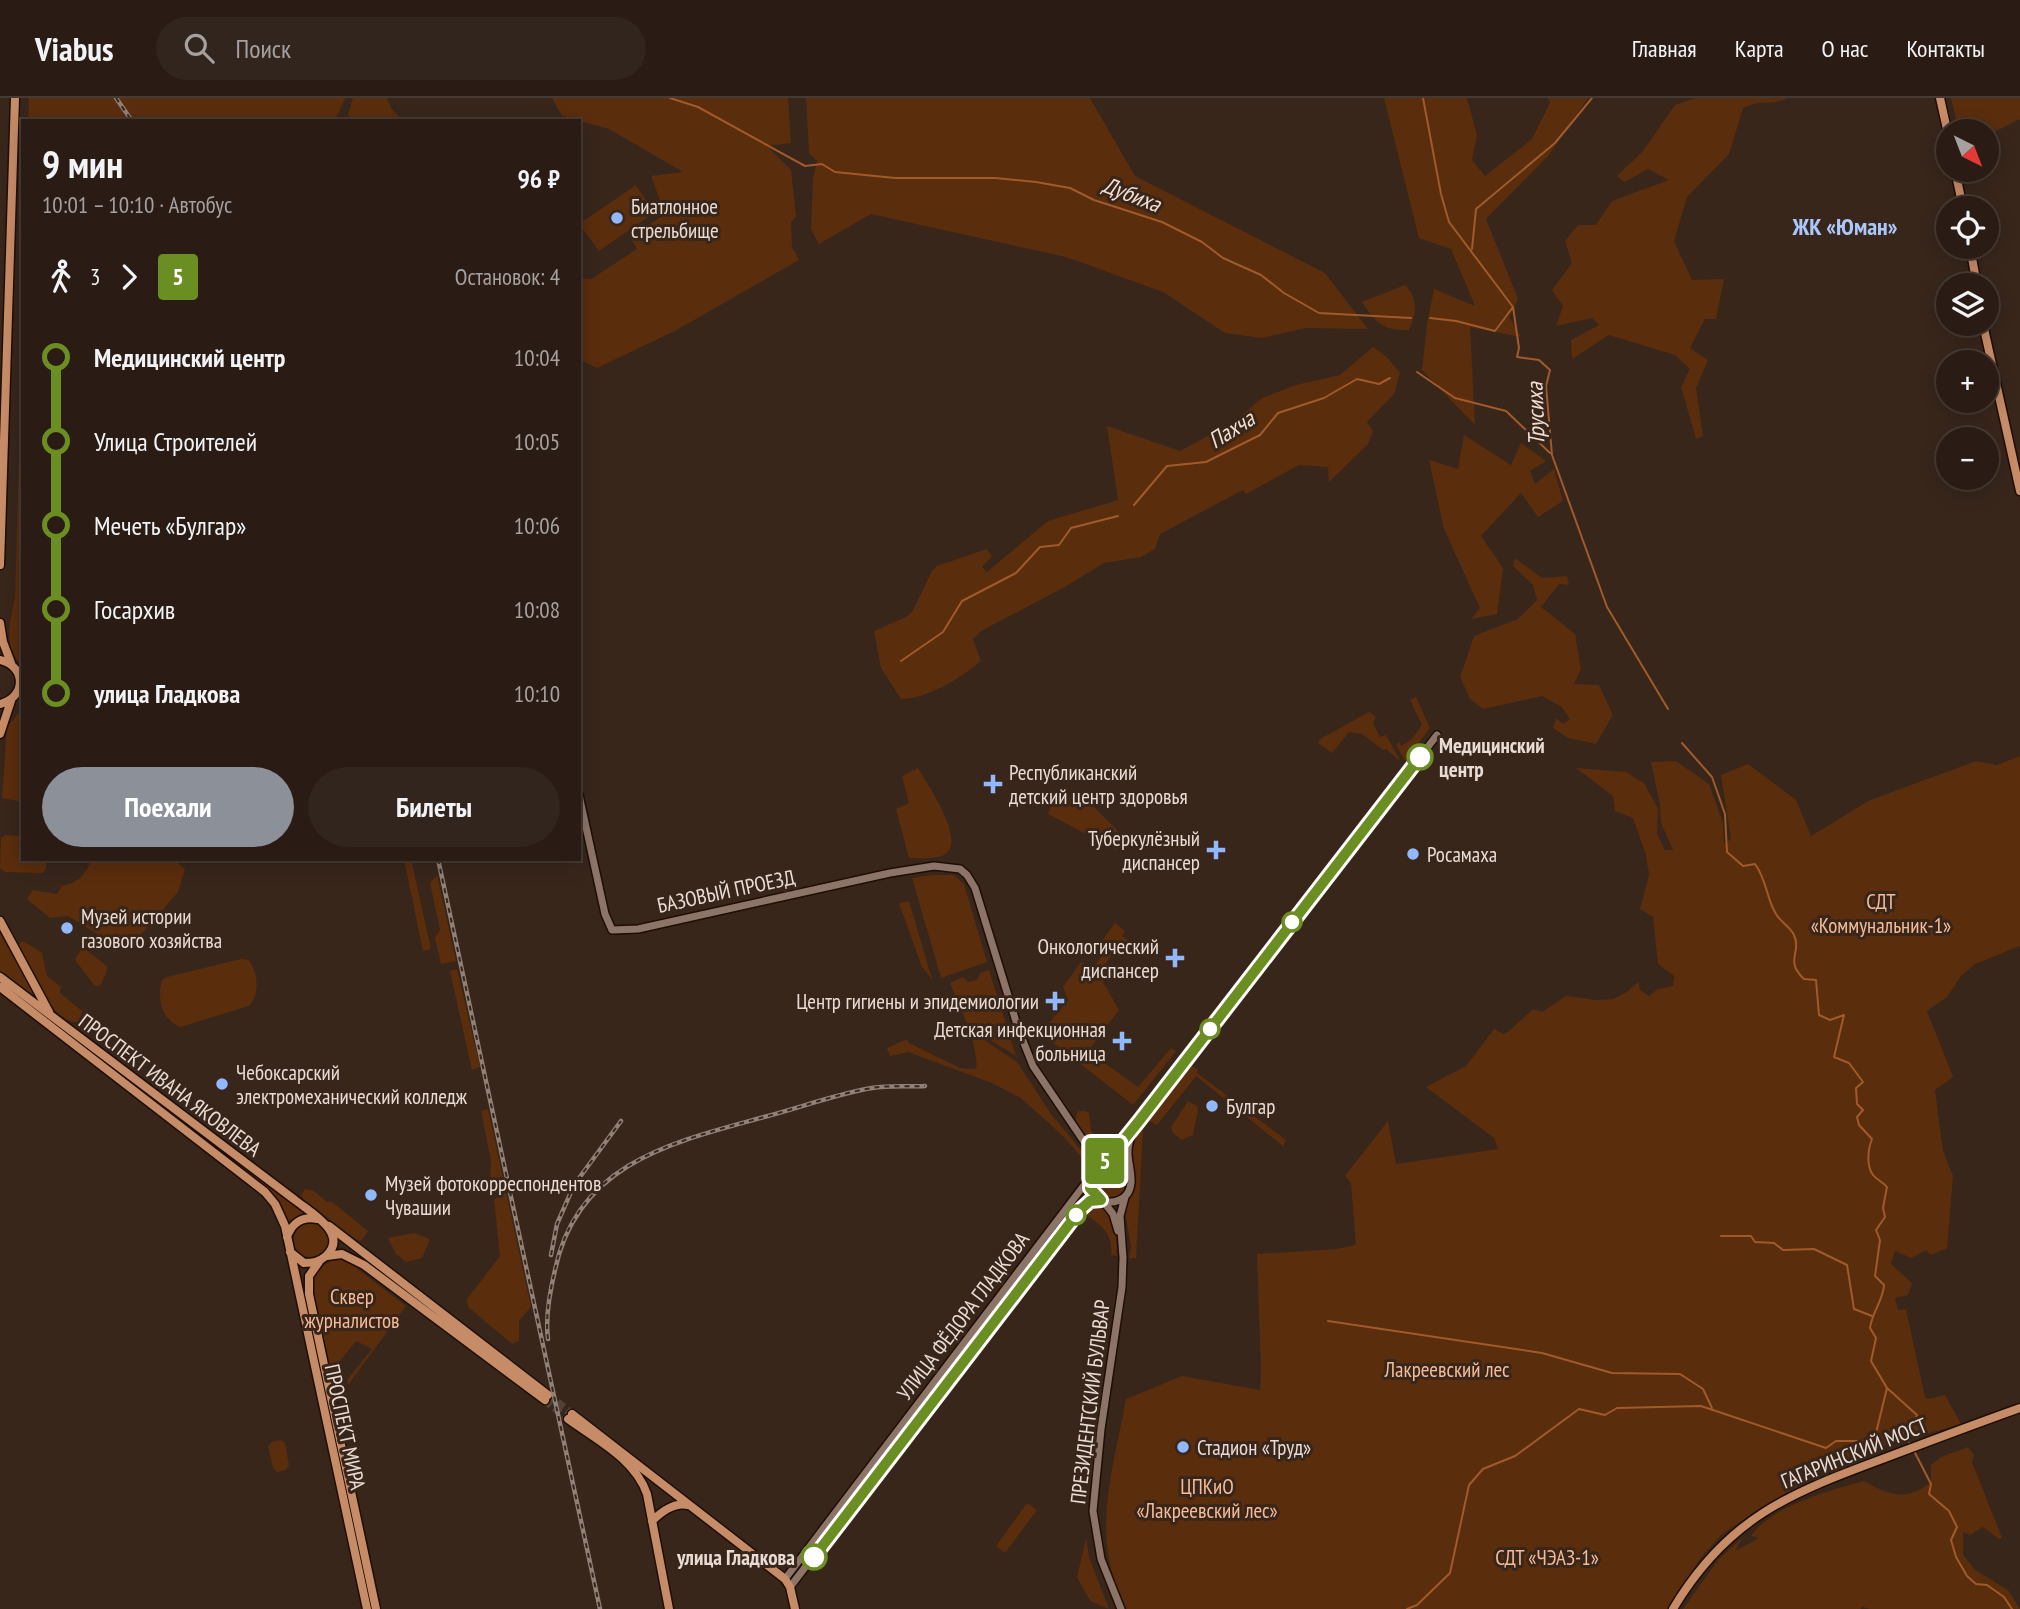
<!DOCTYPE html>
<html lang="ru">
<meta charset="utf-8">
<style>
:root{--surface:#2a1c14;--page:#32251d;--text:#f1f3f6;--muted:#a5a1a0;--line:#463a34;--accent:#8c9099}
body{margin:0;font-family:"PT Sans Narrow",sans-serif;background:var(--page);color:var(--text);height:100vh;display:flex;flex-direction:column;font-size:26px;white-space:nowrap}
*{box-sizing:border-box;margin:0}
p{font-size:23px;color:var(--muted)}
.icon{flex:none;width:38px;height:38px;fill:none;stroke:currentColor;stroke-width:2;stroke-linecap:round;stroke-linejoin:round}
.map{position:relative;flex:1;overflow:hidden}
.side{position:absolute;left:21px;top:21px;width:560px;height:742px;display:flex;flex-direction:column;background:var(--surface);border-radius:0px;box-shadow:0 4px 18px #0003,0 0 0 2px var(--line)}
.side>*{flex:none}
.badge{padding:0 14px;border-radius:5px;font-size:24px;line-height:46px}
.needle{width:46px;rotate:138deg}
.tools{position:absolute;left:1936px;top:21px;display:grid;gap:14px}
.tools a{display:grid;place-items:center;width:63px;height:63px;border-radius:50%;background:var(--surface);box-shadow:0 4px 18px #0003,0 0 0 2px var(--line);font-size:35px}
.map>.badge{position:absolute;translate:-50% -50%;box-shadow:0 0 0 4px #fff}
.legs{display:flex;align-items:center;gap:10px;height:77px;padding:0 21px;font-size:23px}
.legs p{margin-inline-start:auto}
.overview{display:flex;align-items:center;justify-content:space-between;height:119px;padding:0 21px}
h1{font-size:38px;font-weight:600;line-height:52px}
.action{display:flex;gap:14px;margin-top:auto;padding:14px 21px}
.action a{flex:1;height:80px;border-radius:42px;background:var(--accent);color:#fff;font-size:28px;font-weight:600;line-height:80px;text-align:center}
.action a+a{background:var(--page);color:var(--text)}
ul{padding:0 21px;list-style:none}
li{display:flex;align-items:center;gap:24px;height:84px;font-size:26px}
li i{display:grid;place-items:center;width:10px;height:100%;margin:0 9px;background:currentColor}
li i::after{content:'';width:18px;height:18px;margin:-9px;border:5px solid;border-radius:50%;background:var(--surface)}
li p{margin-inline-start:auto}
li:first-child i{background:linear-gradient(#0000 50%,currentColor 0)}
li:last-child i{background:linear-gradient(currentColor 50%,#0000 0)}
header{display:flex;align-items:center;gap:42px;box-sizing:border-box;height:98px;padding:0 35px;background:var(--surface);border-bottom:2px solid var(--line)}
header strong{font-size:33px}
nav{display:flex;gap:38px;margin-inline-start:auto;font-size:24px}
.search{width:490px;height:63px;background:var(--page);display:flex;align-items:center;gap:18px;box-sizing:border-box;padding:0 24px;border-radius:38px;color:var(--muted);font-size:26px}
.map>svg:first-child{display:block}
</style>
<header>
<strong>Viabus</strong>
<div class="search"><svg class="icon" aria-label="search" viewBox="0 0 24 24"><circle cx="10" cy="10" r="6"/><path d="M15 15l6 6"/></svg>Поиск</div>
<nav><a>Главная</a><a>Карта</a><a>О нас</a><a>Контакты</a></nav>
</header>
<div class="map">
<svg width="2020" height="1511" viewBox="0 0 2020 1511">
<rect width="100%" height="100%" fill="#38261b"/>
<path fill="#5a2d0d" d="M29,0H345L335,23H28Z
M353,0H387L391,10L403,23H349L348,16Z
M552,0H788L791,45L767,48L791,72L796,119L791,124L792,149L799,162L675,233L597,270L580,262L579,180L591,181L637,151L630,139L665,116L651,78L683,74L609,31L562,18Z
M806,0H1090L1135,78L1325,175L1368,231L1305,230L1262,240L1225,235L1163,194L1066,159L871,116L819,146L811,131L813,81L817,63L809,55Z
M1384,0H1467L1477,37L1472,62L1485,78L1532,41L1550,5L1548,0H1588L1548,58L1486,121L1518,201L1509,219L1521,239L1470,229L1475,327L1422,272L1427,226L1434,191L1475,208L1451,151L1419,140Z
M1696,0H1788C1769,9 1764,0 1743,10L1729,56L1687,99L1674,143L1692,182L1724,181L1716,221H1705L1690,250L1708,262L1696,290L1703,338L1696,341L1681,289L1690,271L1675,257L1609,237L1572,261L1571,242L1599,227L1592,220L1556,228L1563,208L1552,192L1572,165L1565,143L1578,127H1596L1612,103L1669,82L1648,71L1624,84L1617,78L1643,53L1675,7Z
M1951,0H2020V21L1986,38V33H1959Z
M636,87L654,115L599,153L579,126Z
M1405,187C1419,202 1416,214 1409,232C1383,233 1376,225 1362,204Z
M23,222V567C1,551 11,521 15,499Z
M1373,249L1387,259L1400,275L1394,296L1367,324L1373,333L1368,346L1329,384L1328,369L1299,367L1246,396L1243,392L1160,436L1155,451L1141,459L1104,465L1063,490L981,533L973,541L981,563C961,580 927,601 901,601L881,570L874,533L906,519L912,514L932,473L937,468L987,451L992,458L982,469L987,474L1048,423L1118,402L1107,328L1180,353L1235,323L1262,300L1296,287L1340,277Z
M1464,337L1511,367L1521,345L1546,363L1530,373L1535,386L1554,371L1563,403L1538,419L1521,395L1481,438L1503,470L1497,516L1471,521L1480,510L1444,431L1429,362L1458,371Z
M1515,460L1542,480L1567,478L1569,487L1559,486L1541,509L1575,536L1581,571L1574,586L1599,587L1613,617L1596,646L1568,640L1553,630L1556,620L1563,626L1570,621L1562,609L1542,598L1483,611L1470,601L1460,579L1474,538L1518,521L1537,502L1533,487L1513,468Z
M1416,599L1430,630L1405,663L1396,647L1399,644L1401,648L1411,642L1422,627L1410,602Z
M23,610V704L2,700L7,629Z
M1369,614L1376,619L1373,625L1380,639L1386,637L1401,664L1386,651L1383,652L1362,636L1349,634L1332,655L1318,645L1320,641Z
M2020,658V848L1975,866L1961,878L1947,899L1927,913L1953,979L1935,992L1943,1053L1953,1078L1947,1150L1931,1157L1926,1152L1911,1160L1895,1153L1891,1166L1912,1185L1908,1197L1895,1200L1898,1212L1906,1211L1925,1299L1928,1301L1945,1297L1961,1326L1873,1351L1866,1345L1868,1353L1821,1369L1803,1387L1767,1406L1722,1436L1700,1461L1667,1511H1127C1088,1442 1113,1374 1126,1301L1182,1278L1260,1292L1261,1273L1257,1156L1337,1151L1356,1147L1351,1085L1345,1078L1388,1023L1396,1066L1498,1051L1494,1040L1426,989L1466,968L1494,931L1503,936L1508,934L1533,911L1542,914L1566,898L1596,902L1613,901L1627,894L1638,884L1640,892L1649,898L1658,891L1673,888L1674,878L1658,866L1653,819L1640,811L1649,777L1646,757L1633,720L1615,713L1613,698L1576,670L1626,674L1644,685L1658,711L1657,736L1665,752H1673L1661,725L1660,706L1651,664L1676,663L1709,686L1723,725L1724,746L1731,741L1721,677L1748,666L1796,702L1811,738L1868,703L1976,663L1997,667Z
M918,670C927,686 970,747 942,758C933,761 919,760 909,760L896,711L909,705L902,678Z
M1065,691L1073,705L1087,702L1123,738L1116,752L1048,716L1056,697Z
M5,737L23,738V761H46V771L42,775L5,774L0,770L1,740Z
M91,761H173L185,771L178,794L131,848L104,840L68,818L50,820L27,801L33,792L57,796L62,788C78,785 86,777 91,761Z
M404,761H411L431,851L423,853Z
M437,777L456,863L441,866L435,840L440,832L430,785Z
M932,777H954L964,786L987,864L941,880L912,780Z
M909,803L932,881L922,869L899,805Z
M1115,825L1125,833L1122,838L1135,847L1128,854L1117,849L1106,865L1110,873L1103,884L1119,912L1088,953L1138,989L1171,950L1176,953L1133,1007L1041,935L1068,902L1063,889L1081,864L1092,870L1108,851L1101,844Z
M0,834L33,894L32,899L0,875Z
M23,843L42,855L47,878L61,889L60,895L82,913L79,924C52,927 28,869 17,848Z
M85,851L107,868L106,876L100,888H95L75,862L80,853Z
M241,861L249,862C258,876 260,896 249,908L180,929C161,921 157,900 162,882L167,879Z
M457,871L480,969L472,972L450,873Z
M989,872L1016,958L968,928L950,885L963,879L968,884L977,882L980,875Z
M0,884L302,1114V1116L288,1123L276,1100L265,1090Z
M972,937H977L1017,964L1051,1016L1085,1057L1082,1060L1063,1038L1021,1000L992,985L908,954L890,958L887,950L907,941L909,945L960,970L976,971C978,959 973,949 972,937Z
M1192,968L1198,972L1197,975L1286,1042L1283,1048L1196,978L1157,1027L1146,1022L1186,970Z
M1188,1003L1197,1008L1198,1012L1193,1037L1182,1042L1172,1034L1171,1029Z
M488,1011L531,1209L519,1223V1243L512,1246L468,1209L467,1201L500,1158L494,1102L498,1098L495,1087L490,1086L491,1063L481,1013Z
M1079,1013H1085L1089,1015L1091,1033L1096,1037L1094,1040L1105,1049H1109L1113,1038L1119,1040V1045L1112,1053L1101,1054C1090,1046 1067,1027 1079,1013Z
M1139,1029L1143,1031L1136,1160H1129L1131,1148L1124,1108L1135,1091L1130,1061L1133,1042Z
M1094 1084a16 16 0 1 1 32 0a16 16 0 1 1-32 0Z
M305,1091L314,1093L327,1104L331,1103L368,1133L361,1143L356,1141L304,1102L301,1097Z
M1093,1108C1118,1108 1116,1140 1117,1158L1111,1157C1113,1132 1100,1128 1083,1114Z
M294 1142a17 17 0 1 1 34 0a17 17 0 1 1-34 0Z
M414,1135L430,1141L422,1160L406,1164L396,1156L388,1140Z
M334,1162H344L351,1166L406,1208L348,1287L347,1282L372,1251L356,1243L340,1263L345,1291L332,1293L324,1255L322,1234L317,1221L313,1185L314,1176L320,1169Z
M985,1223L988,1226L794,1480L790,1477Z
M281,1342L285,1345L289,1367L286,1372L277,1374L273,1370L268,1348L272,1344Z
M1968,1349L1974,1357L1972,1364L2002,1440L1999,1441L1983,1429L1970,1437L1963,1434V1457L1975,1472L2008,1492L2020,1511H1870L1863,1509L1860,1511H1683L1718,1462L1743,1439L1735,1453L1759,1440L1751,1438C1771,1408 1831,1392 1864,1383C1890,1397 1906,1404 1931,1384V1367L1941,1359Z
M1027,1405L1037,1412L1005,1455L996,1448Z
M1086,1440L1089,1459L1109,1511L1090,1503L1077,1479Z"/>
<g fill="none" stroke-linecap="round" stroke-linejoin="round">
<path stroke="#a15a2b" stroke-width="2" d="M670,0L698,9L805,68L822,66L835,74L895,80H995L1036,84L1070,90L1094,102L1162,124L1202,144L1223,160L1261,177L1284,195L1319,215L1411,220
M1423,0L1441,96L1449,124L1513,209L1519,250L1517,259L1539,262L1550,272L1546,288L1552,357L1607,509L1668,611
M1472,151L1476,111L1555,45L1592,0
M1430,220L1456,223L1495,233L1513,209
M1417,274L1455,300L1506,313L1550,355
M1134,407L1167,368L1206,364L1260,337L1278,315L1324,300L1357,281L1379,286L1390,280
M901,563L943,534L962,503L1016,475L1040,449L1059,447L1071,430L1118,418
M1682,645L1712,679L1725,716L1727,754L1743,768L1755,766C1767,782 1766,800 1776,816C1780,824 1790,828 1794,837C1802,855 1784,862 1804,881L1816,882L1819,917L1830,922L1844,917L1834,959L1849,965L1863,984L1856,990L1857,1006L1863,1012L1857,1019L1859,1027L1872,1041C1868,1051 1866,1068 1873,1077C1877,1082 1883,1084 1887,1089L1883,1110L1885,1119L1876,1132L1880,1142L1875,1178L1884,1187C1883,1203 1872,1214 1870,1230L1876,1240L1871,1263L1887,1290L1917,1317L1915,1323L1908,1326L1902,1333L1910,1346
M1721,1138H1751L1755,1144L1774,1145L1783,1152L1814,1151L1847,1167L1854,1211L1872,1218
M1328,1223L1542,1255L1612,1275L1680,1276L1703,1291L1712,1310
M1913,1351L1931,1386L1929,1396L1949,1413L1957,1429L1951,1442L1956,1459L1967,1478L1976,1486L1987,1487L2004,1499L2012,1511
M1407,1511L1417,1507L1450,1475L1469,1387L1483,1371L1515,1358L1579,1311L1605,1317L1617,1310L1701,1308L1826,1350L1836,1343H1874L1887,1290"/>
<path stroke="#534137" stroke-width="8" stroke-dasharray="8 4" stroke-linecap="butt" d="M548,1297L572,1316
M545,1302L568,1321"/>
<g stroke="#1f0e05" stroke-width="10">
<path id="secondary" d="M579,697L605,816L612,832L638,831L890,775L934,768L960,771L967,777L975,790L1018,930L1033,968L1085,1045L1100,1058L1124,1069L1129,1076
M1087,1049L1093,1064L1092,1075
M1107,1064L1094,1073L1090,1086L1097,1100C1110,1108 1129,1104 1131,1085C1132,1066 1123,1058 1132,1036
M1104,1065L1139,1023L1437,637
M1103,1103L1113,1116L1118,1133
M785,1481L1091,1078
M790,1489L1080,1112L1090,1103L1101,1102
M1121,1511L1101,1461L1093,1413L1101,1331L1122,1189L1123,1160L1120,1118L1125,1099"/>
</g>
<g stroke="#1f0e05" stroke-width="11">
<path id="primary" d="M1940,0L1948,36
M1955,72L1963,110
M1970,149L1977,187
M1983,226L2020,393
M0,467L15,0
M0,525L3,544L11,565
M0,562C27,568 26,600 0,606
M0,636L11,603
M0,823L49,914
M0,879L295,1102C310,1114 350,1136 326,1158C319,1164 313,1165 304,1165L290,1154
M0,889L265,1094L275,1106L285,1128L367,1511
M329,1128L548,1297
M287,1139C292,1125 302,1118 317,1121
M327,1158L342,1156L364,1167L545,1302
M319,1164L309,1178V1196L376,1511
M572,1316L785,1481L790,1489L795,1511
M568,1321C597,1342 635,1361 647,1396L669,1511
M652,1423C662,1413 674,1404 688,1407
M1673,1511C1727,1420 1790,1395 1885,1360C1930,1343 1975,1326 2020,1310"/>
</g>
<use href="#secondary" stroke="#8c7568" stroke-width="7"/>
<use href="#primary" stroke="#c68b67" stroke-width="8"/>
<g stroke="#908178" stroke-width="4.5">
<path id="rail" d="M116,0L132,23
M438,761L600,1511
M551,1157L557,1126L574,1087L621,1023
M548,1241C545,1219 550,1193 555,1172C577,1065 673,1044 764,1019C799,1010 836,996 872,990C889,987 908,989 925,988"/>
</g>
<use href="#rail" stroke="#38261b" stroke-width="2" stroke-dasharray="5" stroke-linecap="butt"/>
</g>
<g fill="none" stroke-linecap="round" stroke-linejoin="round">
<g stroke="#fff" stroke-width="16">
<path id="line-1" d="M814,1459L1080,1112L1090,1103L1101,1102L1090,1090L1091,1076L1110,1059L1139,1023L1420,659"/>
</g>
<use href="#line-1" stroke="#6b8e23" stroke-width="10"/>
</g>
<g fill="#91b8fd" stroke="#38261b" stroke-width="2.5">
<circle cx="617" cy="120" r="7"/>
<path d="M989.5 675.5h7v7h7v7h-7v7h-7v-7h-7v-7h7z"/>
<path d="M1212.5 741.5h7v7h7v7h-7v7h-7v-7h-7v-7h7z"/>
<circle cx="1413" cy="756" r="7"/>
<circle cx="67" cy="830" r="7"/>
<path d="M1171.5 849.5h7v7h7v7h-7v7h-7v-7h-7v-7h7z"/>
<path d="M1051.5 892.5h7v7h7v7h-7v7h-7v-7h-7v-7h7z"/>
<path d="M1118.5 932.5h7v7h7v7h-7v7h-7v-7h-7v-7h7z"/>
<circle cx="222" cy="986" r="7"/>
<circle cx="1212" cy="1008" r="7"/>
<circle cx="371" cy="1097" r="7"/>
<circle cx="1183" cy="1349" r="7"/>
</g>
<g fill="#fff" stroke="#6b8e23" stroke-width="3.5">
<circle cx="1420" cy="659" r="12"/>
<circle cx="1292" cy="824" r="9"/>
<circle cx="1210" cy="931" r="9"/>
<circle cx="1076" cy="1117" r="9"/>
<circle cx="814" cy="1459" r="12"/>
</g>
<g text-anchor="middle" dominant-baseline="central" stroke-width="6" stroke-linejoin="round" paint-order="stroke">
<g font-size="21" fill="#e9dcd5" stroke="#38261b" text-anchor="start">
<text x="631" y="108">Биатлонное<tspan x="631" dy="24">стрельбище</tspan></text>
<text x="1009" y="674">Республиканский<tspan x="1009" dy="24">детский центр здоровья</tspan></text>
<text x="1200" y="740" text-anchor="end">Туберкулёзный<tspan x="1200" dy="24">диспансер</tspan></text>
<text x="1427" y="756">Росамаха</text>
<text x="81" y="818">Музей истории<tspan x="81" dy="24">газового хозяйства</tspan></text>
<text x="1159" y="848" text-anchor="end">Онкологический<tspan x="1159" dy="24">диспансер</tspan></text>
<text x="1039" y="903" text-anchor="end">Центр гигиены и эпидемиологии</text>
<text x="1106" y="931" text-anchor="end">Детская инфекционная<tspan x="1106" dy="24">больница</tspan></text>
<text x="236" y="974">Чебоксарский<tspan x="236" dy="24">электромеханический колледж</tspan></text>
<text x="1226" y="1008">Булгар</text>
<text x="385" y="1085">Музей фотокорреспондентов<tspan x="385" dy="24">Чувашии</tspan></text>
<text x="1197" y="1349">Стадион «Труд»</text>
</g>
<g font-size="21" font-weight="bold" fill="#e9dcd5" stroke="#38261b" text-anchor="start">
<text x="1439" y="647">Медицинский<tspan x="1439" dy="24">центр</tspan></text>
<text x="795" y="1459" text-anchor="end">улица Гладкова</text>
</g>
<g font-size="21" fill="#e9dcd5" stroke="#38261b">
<text transform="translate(726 793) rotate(-12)">БАЗОВЫЙ ПРОЕЗД</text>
<text transform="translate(170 987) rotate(37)">ПРОСПЕКТ ИВАНА ЯКОВЛЕВА</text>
<text transform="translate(963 1218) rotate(-53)">УЛИЦА ФЁДОРА ГЛАДКОВА</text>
<text transform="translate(1090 1304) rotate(-83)">ПРЕЗИДЕНТСКИЙ БУЛЬВАР</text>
<text transform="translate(345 1329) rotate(78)">ПРОСПЕКТ МИРА</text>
<text transform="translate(1854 1355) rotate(-22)">ГАГАРИНСКИЙ МОСТ</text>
</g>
<g font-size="21" fill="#f7bb98" stroke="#38261b">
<text x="1881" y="803">СДТ<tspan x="1881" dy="24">«Коммунальник-1»</tspan></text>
<text x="352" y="1198">Сквер<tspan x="352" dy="24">журналистов</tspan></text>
<text x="1447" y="1271">Лакреевский лес</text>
<text x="1207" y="1388">ЦПКиО<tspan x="1207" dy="24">«Лакреевский лес»</tspan></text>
<text x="1547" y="1459">СДТ «ЧЭАЗ-1»</text>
</g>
<g font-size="23" font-style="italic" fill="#f2ded2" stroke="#38261b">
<text transform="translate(1132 96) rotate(21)">Дубиха</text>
<text transform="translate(1535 316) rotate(-92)">Трусиха</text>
<text transform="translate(1231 331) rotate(-32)">Пахча</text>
</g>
<g font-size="24" font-weight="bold" fill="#abc8fc" stroke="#38261b">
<text x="1845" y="128">ЖК «Юман»</text>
</g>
</g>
</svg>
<div class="tools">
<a><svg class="needle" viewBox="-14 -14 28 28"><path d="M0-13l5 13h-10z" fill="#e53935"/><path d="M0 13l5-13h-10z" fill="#a5a1a0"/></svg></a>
<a><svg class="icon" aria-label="locate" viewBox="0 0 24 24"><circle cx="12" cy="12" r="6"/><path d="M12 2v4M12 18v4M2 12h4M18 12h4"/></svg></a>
<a><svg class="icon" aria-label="layers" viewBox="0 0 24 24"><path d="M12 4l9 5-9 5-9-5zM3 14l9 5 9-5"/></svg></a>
<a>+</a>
<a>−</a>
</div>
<b class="badge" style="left:1105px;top:1063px;background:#6b8e23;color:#fff">5</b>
<section class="side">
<div class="overview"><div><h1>9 мин</h1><p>10:01 – 10:10 · Автобус</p></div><b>96 ₽</b></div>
<div class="legs"><svg class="icon" aria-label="walk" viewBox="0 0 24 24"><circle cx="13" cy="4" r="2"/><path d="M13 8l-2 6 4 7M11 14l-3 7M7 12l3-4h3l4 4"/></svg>3<svg class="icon" aria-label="forward" viewBox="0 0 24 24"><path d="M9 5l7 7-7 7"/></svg><b class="badge" style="background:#6b8e23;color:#fff">5</b><p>Остановок: 4</p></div>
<ul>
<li><i style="color:#6b8e23"></i><b>Медицинский центр</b><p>10:04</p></li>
<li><i style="color:#6b8e23"></i><span>Улица Строителей</span><p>10:05</p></li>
<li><i style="color:#6b8e23"></i><span>Мечеть «Булгар»</span><p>10:06</p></li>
<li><i style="color:#6b8e23"></i><span>Госархив</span><p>10:08</p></li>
<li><i style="color:#6b8e23"></i><b>улица Гладкова</b><p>10:10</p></li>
</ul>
<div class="action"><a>Поехали</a><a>Билеты</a></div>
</section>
</div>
